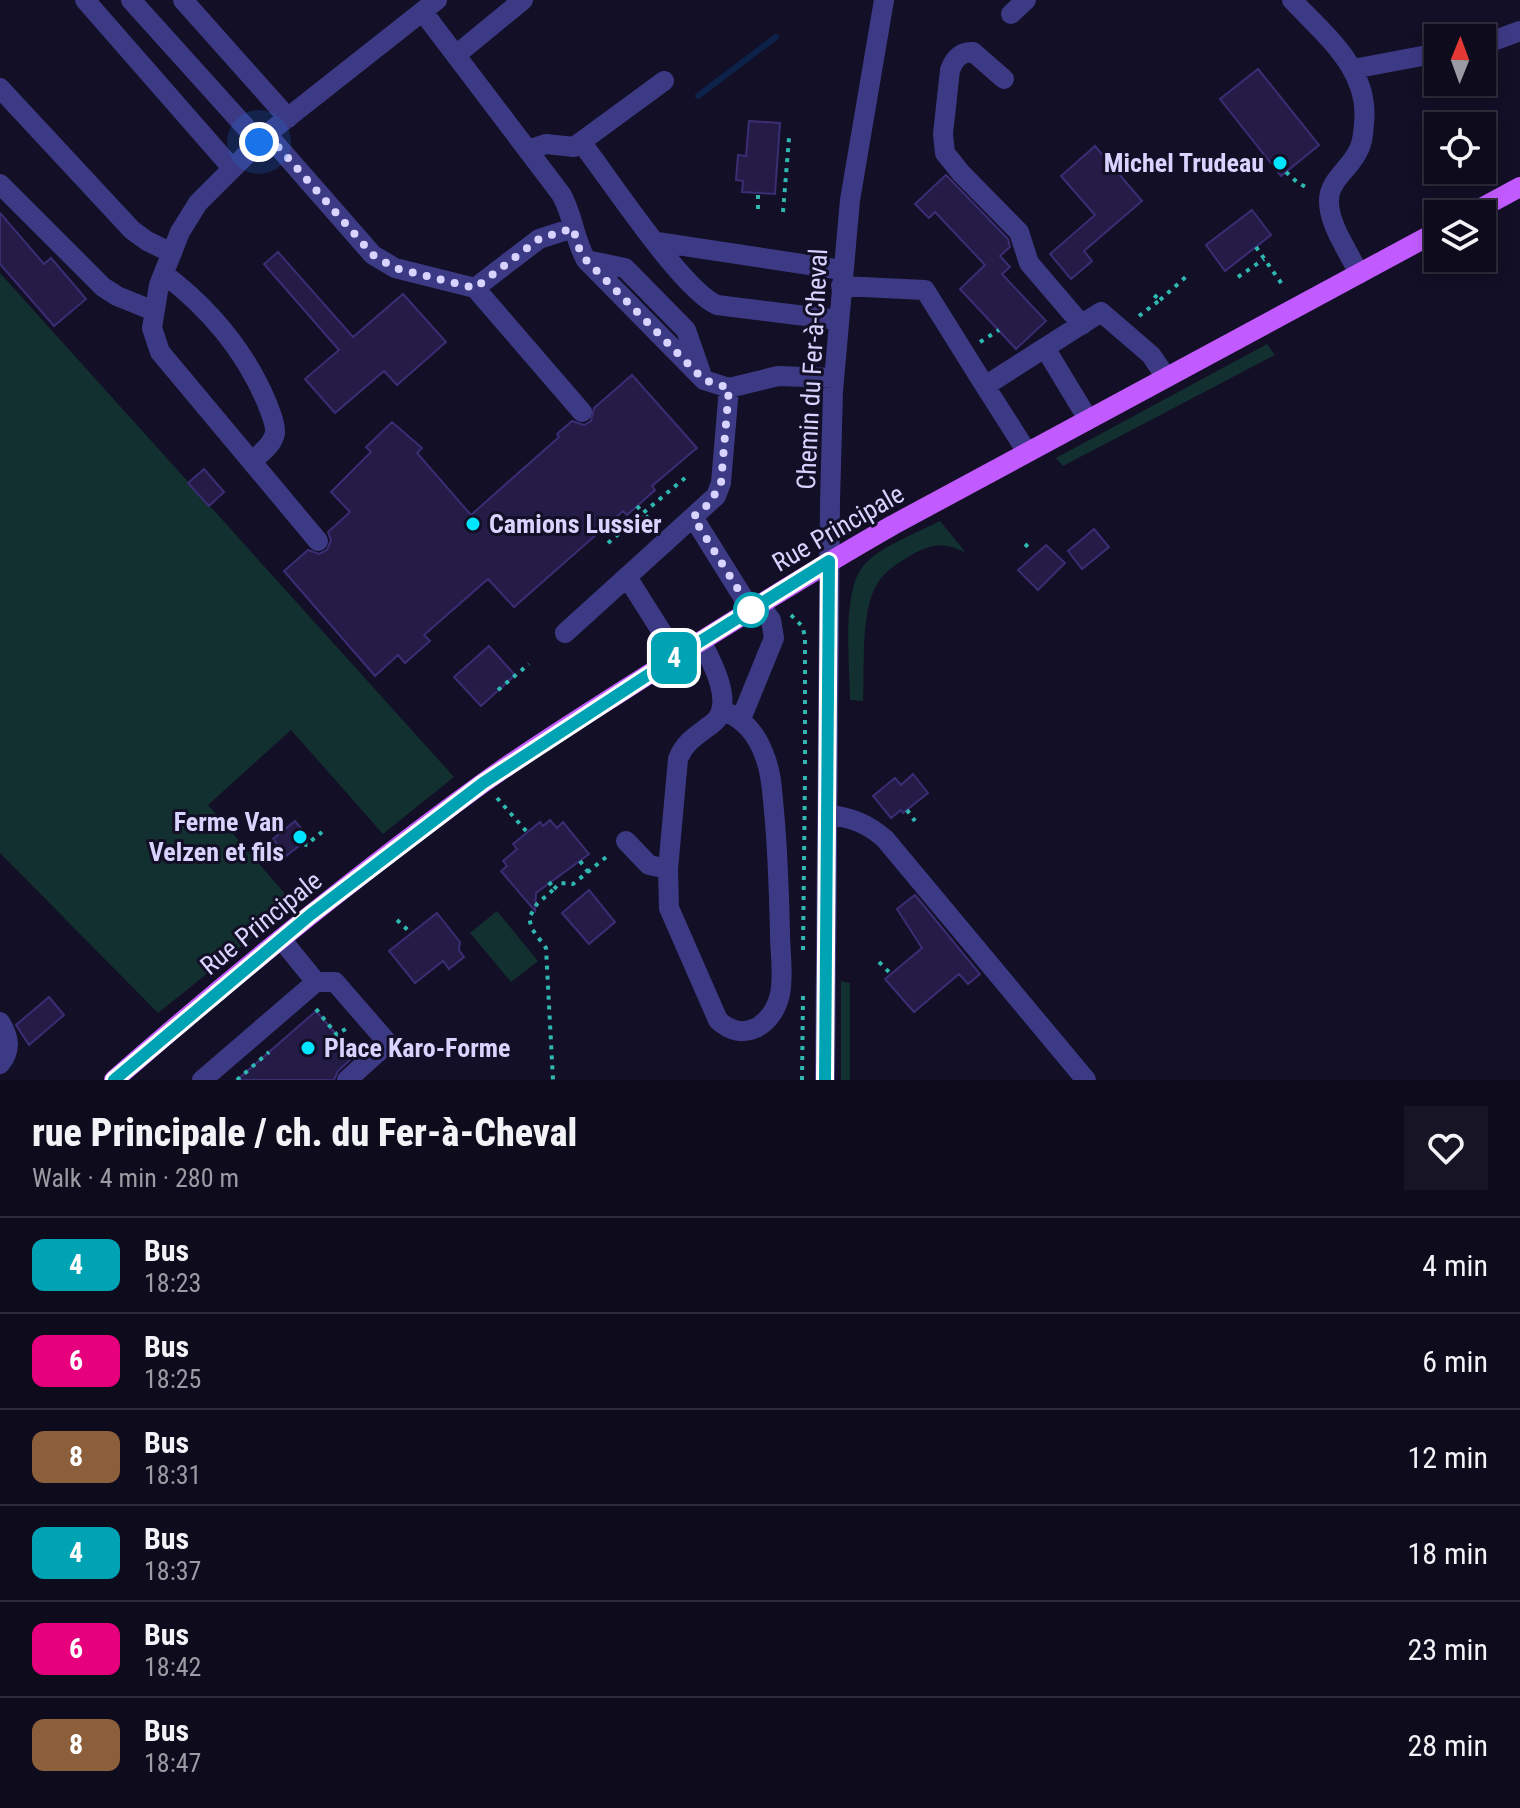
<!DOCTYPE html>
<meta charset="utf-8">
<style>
:root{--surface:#0e0b1c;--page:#171425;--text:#f1f3f6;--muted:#9b9ba3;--line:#2e2b3b}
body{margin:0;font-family:"Roboto Condensed",sans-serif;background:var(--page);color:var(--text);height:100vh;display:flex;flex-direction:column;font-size:30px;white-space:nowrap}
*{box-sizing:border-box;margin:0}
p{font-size:26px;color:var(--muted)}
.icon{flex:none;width:44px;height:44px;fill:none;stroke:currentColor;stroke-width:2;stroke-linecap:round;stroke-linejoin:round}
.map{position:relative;height:1080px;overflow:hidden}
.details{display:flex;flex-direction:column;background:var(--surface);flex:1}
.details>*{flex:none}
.badge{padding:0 16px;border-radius:12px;font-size:28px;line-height:52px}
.needle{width:52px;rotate:1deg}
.tools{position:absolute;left:1424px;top:24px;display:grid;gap:16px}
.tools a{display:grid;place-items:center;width:72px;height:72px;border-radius:0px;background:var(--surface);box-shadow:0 4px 12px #0003,0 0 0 2px var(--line);font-size:40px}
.you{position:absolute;width:40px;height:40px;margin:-20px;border:6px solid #fff;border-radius:50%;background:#1a73e8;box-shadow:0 0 0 12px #1a73e833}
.map>.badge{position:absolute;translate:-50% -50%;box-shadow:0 0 0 4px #fff}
.round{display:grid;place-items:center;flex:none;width:84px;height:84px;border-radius:0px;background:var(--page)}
.head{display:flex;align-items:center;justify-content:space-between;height:136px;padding:0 32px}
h1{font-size:38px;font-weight:800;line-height:60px}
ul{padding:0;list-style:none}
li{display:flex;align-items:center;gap:24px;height:96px;padding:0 32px;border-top:2px solid var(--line)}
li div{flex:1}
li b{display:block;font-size:30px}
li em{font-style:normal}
li .badge{min-width:88px;font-weight:700;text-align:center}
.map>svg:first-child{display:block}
</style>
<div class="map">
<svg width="1520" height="1080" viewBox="0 0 1520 1080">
<rect width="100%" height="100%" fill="#130f26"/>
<path fill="#12302f" d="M0,273L454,777L383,834L291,730L208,805L294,904L158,1013L0,853Z
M1267,344L1275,355L1063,466L1056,458Z
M940,521L966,553C948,543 933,543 915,553C901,561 885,570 877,584C860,613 865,667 863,701L850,700C850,666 841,591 864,565C879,547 919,532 940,521Z
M497,911L538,961L511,982L470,933Z
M841,981L850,983V1080H841Z"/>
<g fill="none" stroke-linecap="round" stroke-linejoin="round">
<path stroke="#0c2248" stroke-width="6" d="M698,96L776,37"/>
</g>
<path fill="#241b47" stroke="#3b2d73" stroke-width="2" d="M1258,69L1319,145L1281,176L1220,99Z
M749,121L780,123L775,194L742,192L743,181L736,180L738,155L746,156Z
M1095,146L1142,201L1084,251L1092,261L1071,279L1050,254L1095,215L1061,176Z
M946,175L1008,239L1010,247L1000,256L1010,267L1002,274L1046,321L1016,349L960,289L985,265L935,212L929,218L915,204Z
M1252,210L1271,235L1225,271L1206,245Z
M0,213L44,264L51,258L86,299L54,326L0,264Z
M278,252L353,337L403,294L446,342L397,385L384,371L335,413L305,379L339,350L264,264Z
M632,375L697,448L652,486L655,490L637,506L627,515L623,511L514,607L488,579L424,635L430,641L405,663L398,655L375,676L284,571L308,550L319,554L327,550L331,540L328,532L350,512L331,492L371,452L366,447L392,422L422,448L417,453L471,515L559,437L557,434L572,421L584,425L591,421L594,408Z
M204,469L224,492L209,506L188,483Z
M1094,529L1109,547L1082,569L1068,551Z
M1046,545L1065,563L1038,590L1018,570Z
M489,646L515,675L481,706L454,677Z
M913,774L928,793L903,813L901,810L891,818L873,796L895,778L901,785Z
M550,820L557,828L563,822L589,854L536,893L535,911L501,871L507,866L503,861L517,849L513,844L540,822L543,826Z
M295,821L309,838L286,856L273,839Z
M589,890L615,922L589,944L562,913Z
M915,895L980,974L968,984L959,974L914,1012L885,979L922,948L897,909Z
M437,913L460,942L459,950L464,957L449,969L443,961L415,983L389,951Z
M49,997L64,1015L29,1045L16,1025Z
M316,1011L337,1035L333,1039L351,1059L338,1071L334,1080H237Z"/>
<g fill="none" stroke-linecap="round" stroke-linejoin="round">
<path stroke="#2fb8b0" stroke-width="4" stroke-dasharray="4 6" stroke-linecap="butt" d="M1482,152L1488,149
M1286,172L1298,183L1310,189
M758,209V193
M783,212L789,138
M1256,247L1284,287
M1238,277L1264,259
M1160,300L1188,275
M1139,316L1160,300L1154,295
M980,342L999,330
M637,506L643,513L685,478
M608,543L643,513L656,526
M1025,544L1032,551
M791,615L802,626L805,636V766
M498,690L529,664
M497,798L527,832
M907,810L915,821
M305,842L306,845L322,832
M580,861L588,872
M549,882L554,889L537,904L529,918L532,929L546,948L553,1080
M554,889L560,883L573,884L610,854
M397,920L411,933
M803,950L805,774
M879,962L891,974
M316,1009L337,1035L348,1027
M237,1080L269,1052
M802,1080L803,994"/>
<path stroke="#3d3a85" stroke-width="20" d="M85,0L232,168
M131,0L259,142
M183,0L288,118
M1292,0C1325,35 1370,70 1364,123C1363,134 1363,144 1357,153C1349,169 1329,181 1329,200C1328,224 1349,252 1359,274
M423,12L561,194C573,214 574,239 586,260L704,380L729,388L778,376L834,378
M1011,14L1026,0
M1482,45L1520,31
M456,55L523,0
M1353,69L1438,53
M1004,79L973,52C961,51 954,59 950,70L943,134L945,153L961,173L1019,232L1029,263L1082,325
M0,88L132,230L147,241L172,253
M267,134L373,255L395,268L475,288L582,412
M581,142C609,178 682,290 717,305L838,320
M528,150L546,144L574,147L664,81
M0,184L103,287L117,296L154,311
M657,242L842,270
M586,260L625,268L686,330L701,373
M164,274C209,308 245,351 267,403C270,412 276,423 275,433C273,445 260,454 252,461
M841,286L925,290L985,386
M475,288L539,239L573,228
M1045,348L1088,419
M1027,452L985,386L1101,312L1151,355L1166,377
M693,517L751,610
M318,541L160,352L152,328L159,285L180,232L198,203L267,134L437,0
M627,577L677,656
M565,633L716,496L721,483L729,388
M701,641C711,660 736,705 713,723C698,735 685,741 678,759L668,869L669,908L718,1020C743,1044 773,1026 780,994C784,975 780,953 780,933C779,892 778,852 774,811C772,793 772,774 765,757C757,734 744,718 721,710
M741,719L774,638L771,620L759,604
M828,815C851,817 868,824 885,839L1086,1080
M626,841L649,865L668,869
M316,982H335L388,1043L347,1080
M0,1022C9,1037 12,1049 0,1064
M202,1080L316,982L281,939
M825,1080L830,502L833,391L850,200L884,0"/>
<path stroke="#c25bff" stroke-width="20" d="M1470,214L1520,187
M114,1080C233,976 355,876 483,783C529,750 577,720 624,690C713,633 802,577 893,525L1438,231"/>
</g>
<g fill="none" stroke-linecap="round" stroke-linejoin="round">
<g stroke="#fff" stroke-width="18">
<path id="line" d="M114,1080L310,915L483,783L677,656L829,561L825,1080"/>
</g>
<use href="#line" stroke="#00a3b4" stroke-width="12"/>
<path stroke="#d9d4ff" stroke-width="8" stroke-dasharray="0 14.4" d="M259,142L267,134L373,255L395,268L475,288L539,239L573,228L579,248L586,260L704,380L729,388L721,483L710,503L693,517L751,610"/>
</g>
<g fill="#00e5ff" stroke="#130f26" stroke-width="3">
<circle cx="1280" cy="163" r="8"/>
<circle cx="473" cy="524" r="8"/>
<circle cx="300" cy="837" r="8"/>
<circle cx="308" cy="1048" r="8"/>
</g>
<circle fill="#fff" stroke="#00a3b4" stroke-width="4" cx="751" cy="610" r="16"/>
<g text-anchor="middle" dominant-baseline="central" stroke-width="6" stroke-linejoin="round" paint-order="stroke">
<g font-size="26" font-weight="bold" fill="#d9d4ff" stroke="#130f26" text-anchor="end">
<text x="1264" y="163">Michel Trudeau</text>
<text x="489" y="524" text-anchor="start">Camions Lussier</text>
<text x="284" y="822">Ferme Van<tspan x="284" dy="30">Velzen et fils</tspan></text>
<text x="324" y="1048" text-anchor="start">Place Karo-Forme</text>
</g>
<g font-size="26" fill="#d9d4ff" stroke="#130f26">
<text transform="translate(812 369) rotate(-87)">Chemin du Fer-à-Cheval</text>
<text transform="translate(838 528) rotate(-30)">Rue Principale</text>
<text transform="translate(261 923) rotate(-39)">Rue Principale</text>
</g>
</g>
</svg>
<div class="tools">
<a><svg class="needle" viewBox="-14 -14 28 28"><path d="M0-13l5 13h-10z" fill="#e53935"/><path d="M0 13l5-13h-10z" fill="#9b9ba3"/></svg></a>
<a><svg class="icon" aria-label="locate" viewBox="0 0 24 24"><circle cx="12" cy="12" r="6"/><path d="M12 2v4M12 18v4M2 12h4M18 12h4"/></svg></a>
<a><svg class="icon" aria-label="layers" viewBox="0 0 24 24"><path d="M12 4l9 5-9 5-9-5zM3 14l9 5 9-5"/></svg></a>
</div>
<div class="you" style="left:259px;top:142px"></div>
<b class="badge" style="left:674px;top:658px;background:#00a3b4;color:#fff">4</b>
</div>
<section class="details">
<div class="head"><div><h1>rue Principale / ch. du Fer-à-Cheval</h1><p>Walk · 4 min · 280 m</p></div><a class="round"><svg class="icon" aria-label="heart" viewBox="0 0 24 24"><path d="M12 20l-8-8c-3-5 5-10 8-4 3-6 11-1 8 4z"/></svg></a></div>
<ul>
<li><span class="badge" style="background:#00a3b4;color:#fff">4</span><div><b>Bus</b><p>18:23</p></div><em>4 min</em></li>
<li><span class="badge" style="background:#e6007e;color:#fff">6</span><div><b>Bus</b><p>18:25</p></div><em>6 min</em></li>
<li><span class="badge" style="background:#8b5e3c;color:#fff">8</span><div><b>Bus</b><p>18:31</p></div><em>12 min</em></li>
<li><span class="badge" style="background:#00a3b4;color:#fff">4</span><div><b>Bus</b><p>18:37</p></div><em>18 min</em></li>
<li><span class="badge" style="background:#e6007e;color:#fff">6</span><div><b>Bus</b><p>18:42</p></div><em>23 min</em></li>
<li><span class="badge" style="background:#8b5e3c;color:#fff">8</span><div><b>Bus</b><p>18:47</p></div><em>28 min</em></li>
</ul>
</section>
